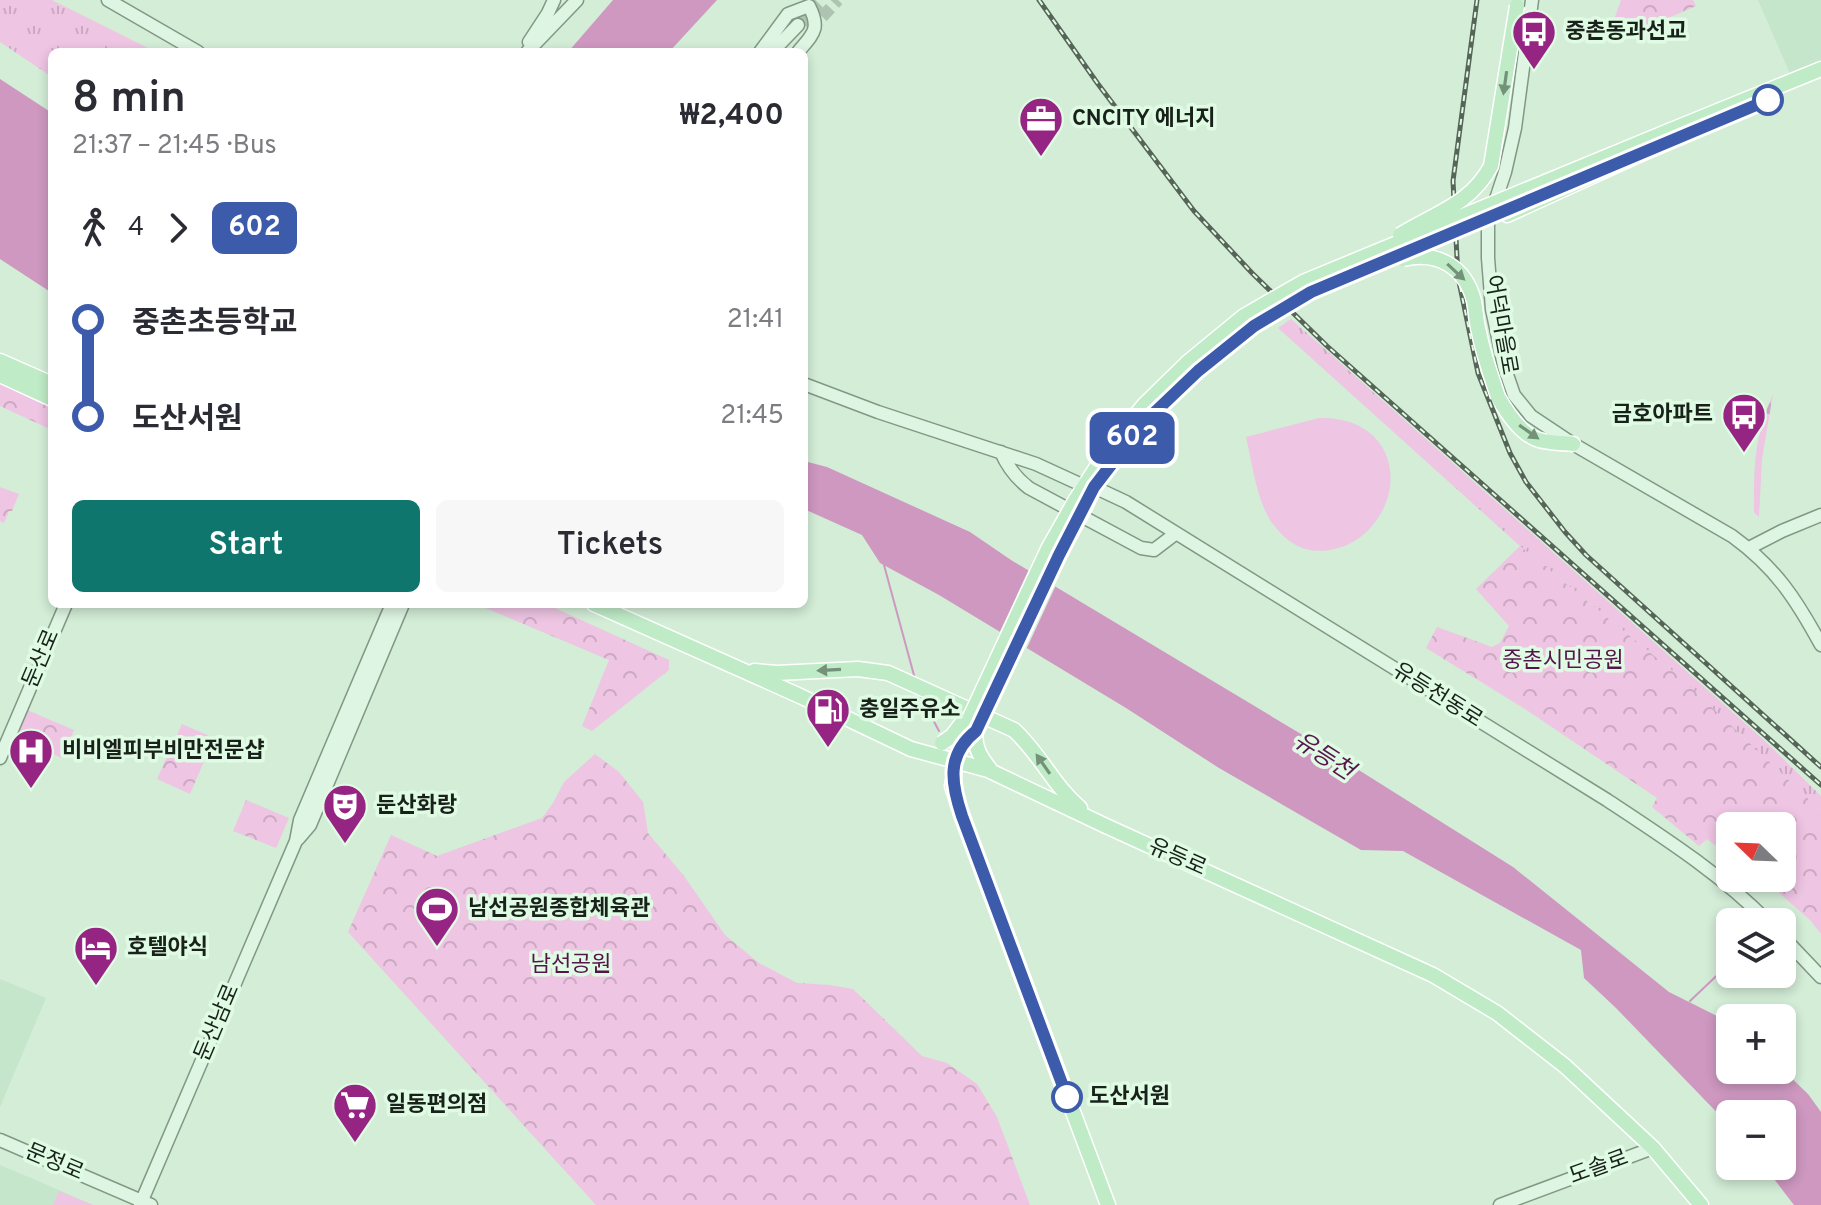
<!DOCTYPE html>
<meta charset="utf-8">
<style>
:root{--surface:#fff;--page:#f7f7f7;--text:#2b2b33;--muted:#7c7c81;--accent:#0f766e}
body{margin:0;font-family:Overpass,"Noto Sans KR",sans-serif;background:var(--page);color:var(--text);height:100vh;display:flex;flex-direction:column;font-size:30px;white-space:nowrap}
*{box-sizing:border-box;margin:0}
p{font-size:26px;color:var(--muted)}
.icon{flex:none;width:44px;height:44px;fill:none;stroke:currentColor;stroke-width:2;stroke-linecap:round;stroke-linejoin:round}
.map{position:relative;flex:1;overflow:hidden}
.details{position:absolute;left:48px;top:48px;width:760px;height:560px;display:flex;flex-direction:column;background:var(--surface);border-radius:12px;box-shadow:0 4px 12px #0003}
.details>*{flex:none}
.badge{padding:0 16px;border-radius:12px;font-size:28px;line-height:52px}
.needle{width:52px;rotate:293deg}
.controls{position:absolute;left:1716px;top:812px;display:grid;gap:16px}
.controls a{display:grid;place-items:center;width:80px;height:80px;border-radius:12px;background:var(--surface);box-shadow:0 4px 12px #0003;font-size:40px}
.map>.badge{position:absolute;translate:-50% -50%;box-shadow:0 0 0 4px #fff}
.legs{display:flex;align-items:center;gap:12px;height:88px;padding:0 24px;font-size:26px}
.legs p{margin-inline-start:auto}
.summary{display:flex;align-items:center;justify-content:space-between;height:136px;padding:0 24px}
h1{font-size:44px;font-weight:600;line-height:60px}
.button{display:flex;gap:16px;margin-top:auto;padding:16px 24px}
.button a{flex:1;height:92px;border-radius:12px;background:var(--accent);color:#fff;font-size:32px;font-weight:600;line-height:92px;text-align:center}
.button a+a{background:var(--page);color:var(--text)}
ul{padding:0 24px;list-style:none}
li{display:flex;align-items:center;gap:28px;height:96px;font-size:30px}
li i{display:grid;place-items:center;width:12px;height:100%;margin:0 10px;background:currentColor}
li i::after{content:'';width:20px;height:20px;margin:-10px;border:6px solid;border-radius:50%;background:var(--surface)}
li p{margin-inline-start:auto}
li:first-child i{background:linear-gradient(#0000 50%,currentColor 0)}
li:last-child i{background:linear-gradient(currentColor 50%,#0000 0)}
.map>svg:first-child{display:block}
</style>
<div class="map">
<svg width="1821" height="1205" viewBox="0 0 1821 1205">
<defs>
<pattern id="grass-tufts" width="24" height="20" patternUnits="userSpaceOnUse" patternTransform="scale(2)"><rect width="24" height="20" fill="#eec5e3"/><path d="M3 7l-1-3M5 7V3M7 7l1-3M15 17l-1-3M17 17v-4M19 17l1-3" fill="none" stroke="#cca9c2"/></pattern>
<pattern id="forest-firs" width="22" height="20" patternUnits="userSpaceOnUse" patternTransform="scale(2)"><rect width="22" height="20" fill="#eec5e3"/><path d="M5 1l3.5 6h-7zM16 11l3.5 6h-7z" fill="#cca9c2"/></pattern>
<pattern id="park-crowns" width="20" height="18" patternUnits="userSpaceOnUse" patternTransform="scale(2)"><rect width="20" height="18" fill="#eec5e3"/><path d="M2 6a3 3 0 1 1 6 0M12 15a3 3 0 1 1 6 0" fill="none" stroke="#cca9c2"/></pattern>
</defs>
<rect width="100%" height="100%" fill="#d3edd7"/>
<path fill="#c5e6ca" d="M1758,0H1821V63L1791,76Z
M0,979L46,998L0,1107Z
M0,1165L38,1181L93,1205H0Z"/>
<path fill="url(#grass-tufts)" d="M0,0H52L156,52H52V77L0,42Z
M1291,319L1767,743L1821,796V811L1681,678L1520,546L1278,328Z"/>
<path fill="url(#forest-firs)" d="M1773,394L1762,459L1759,517L1754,512C1754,465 1754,438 1773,394Z"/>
<path fill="url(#park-crowns)" d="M1621,0H1693L1696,6L1612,42L1615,17Z
M0,383L52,407V430L0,406Z
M0,487L19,494L12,511H9L4,523L0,521Z
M1520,546L1681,678L1821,811V934L1810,920L1762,878H1782V826H1730V855H1728L1707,839L1699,846L1652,807L1657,798L1525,709L1426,648L1437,627L1492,647L1500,643L1509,626L1476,589Z
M476,604H546L669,660V670L592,731L582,726L609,660Z
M20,707L74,730L62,758L8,735Z
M182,724L214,738L190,794L157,779Z
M595,754L619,772L643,802L648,833L684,876L725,935L759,963L797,983L830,985L853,989L922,1056L947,1063L977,1084L997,1117L1030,1205H596L348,932L391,835L437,856L542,818L553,803L564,782Z
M246,800L289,818L276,848L233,831Z"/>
<path fill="#eec5e3" d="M1319,418C1331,418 1343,419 1355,424C1417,452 1391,540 1330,550C1305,554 1288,544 1273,524C1257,504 1252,462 1246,437Z
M59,1191L93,1205H53Z"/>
<path fill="#ce98c1" d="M613,0H717L669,52H568Z
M0,79L52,113V293L0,259Z
M804,461L827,467L970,532L1011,560L1311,740L1513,867L1669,992L1725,1020L1730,1024V1070L1782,1069L1808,1094L1821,1112V1205H1794L1764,1166H1782V1114H1730V1126L1616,1008L1584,978L1581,950L1403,851L1361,850L1219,768L1126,708L939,595L880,563L862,535L804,509Z"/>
<path fill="#d3edd7" d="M1030,567L1057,583L1025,652L998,636Z"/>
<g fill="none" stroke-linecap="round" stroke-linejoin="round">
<path stroke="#ce98c1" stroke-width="2" d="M884,565L915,679
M919,693L939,731
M1690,1001L1730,963"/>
<path stroke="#aec4b1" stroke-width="12" stroke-dasharray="12 6" stroke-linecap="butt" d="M798,25L823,0
M810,30L838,0"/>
<g stroke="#819984" stroke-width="15">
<path id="secondary" d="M108,0L198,52
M1532,0L1515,128L1505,172L1488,223V258L1492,309L1504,366L1514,395L1531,416L1573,444L1732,536C1776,568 1796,599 1821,645
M529,42L548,13L554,0
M527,52L577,0
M760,52L788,14L809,6C821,29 813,34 798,52
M772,52L798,25
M804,384L878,412L1036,464L1084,486
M1001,452C1008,468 1016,478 1029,488L1141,548L1154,550L1175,534
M1094,487L1126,502L1607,800C1663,837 1721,874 1768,922
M1749,548L1782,531L1821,515
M0,758L66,604
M298,839L310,825L403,604
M1782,936L1821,977
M0,1140L151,1205
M140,1205L296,841L300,820L392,604
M1500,1205L1653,1148"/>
</g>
<g stroke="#fff" stroke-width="17">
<path id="primary" d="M1671,130L1821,69
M1507,215L1685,134
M0,361L52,384
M0,375L52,399
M1498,397C1507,413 1521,435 1539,440C1550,443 1563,443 1573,444
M1075,501L1108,449L1145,404L1188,362
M1085,507C1109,453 1156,411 1198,371
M594,604L800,696L911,749L988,770L1106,826L1433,975L1497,1013L1565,1066L1653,1148L1701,1205
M754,671L777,673L858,669L888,673L1014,730C1041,755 1053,785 1080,808
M976,731C973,748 982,759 992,772
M958,752L952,786L962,816L1108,1205"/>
</g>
<use href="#secondary" stroke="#dff5e3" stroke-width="12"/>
<use href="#primary" stroke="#bfebc7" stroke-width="14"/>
<g stroke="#566558" stroke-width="5">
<path id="rail" d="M1039,0L1098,84L1194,211L1252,273L1327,346L1821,785
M1477,0L1453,181L1458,277L1478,373L1510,453L1526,482L1565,532L1586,555L1821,767"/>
</g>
<use href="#rail" stroke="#e0fbe4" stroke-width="2" stroke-dasharray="6" stroke-linecap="butt"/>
<g stroke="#fff" stroke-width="17" stroke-linecap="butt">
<path id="primary-bridge" d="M1400,235C1435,213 1470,205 1491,166L1517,6
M1403,259C1437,251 1465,266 1474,301C1476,311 1476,322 1479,332C1483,354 1491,375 1498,397
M1188,362L1244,316L1303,282L1671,130
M1198,371L1254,326L1311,292L1518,204
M976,731L1059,555L1085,507
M942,743L952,736L962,723
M958,750L965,728L1048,549L1075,501"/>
</g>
<use href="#primary-bridge" stroke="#bfebc7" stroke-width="14"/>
</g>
<defs><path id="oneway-solid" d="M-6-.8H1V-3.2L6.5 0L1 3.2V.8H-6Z" transform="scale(2)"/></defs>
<g fill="#749179">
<use href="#oneway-solid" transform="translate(1505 83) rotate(98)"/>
<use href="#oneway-solid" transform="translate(1456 272) rotate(43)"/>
<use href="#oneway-solid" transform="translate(1529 432) rotate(35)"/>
<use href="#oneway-solid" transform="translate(829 670) rotate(177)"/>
<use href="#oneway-solid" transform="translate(1043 764) rotate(-125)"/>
</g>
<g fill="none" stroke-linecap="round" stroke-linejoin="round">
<g stroke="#fff" stroke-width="18">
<path id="line-1" d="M1067,1097L962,816C951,783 946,755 976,731L1059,555L1094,487L1117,457L1153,414L1198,371L1254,326L1311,292L1768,100"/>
</g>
<use href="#line-1" stroke="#3d5bab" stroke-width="12"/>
</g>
<defs>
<g id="bus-pin" transform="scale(2.3)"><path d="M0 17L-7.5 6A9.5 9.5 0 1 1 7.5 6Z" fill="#962483" stroke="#e0fbe4"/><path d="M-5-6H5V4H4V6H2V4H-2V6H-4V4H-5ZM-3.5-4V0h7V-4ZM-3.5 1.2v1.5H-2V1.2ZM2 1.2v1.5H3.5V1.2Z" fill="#fff"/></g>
<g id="office-pin" transform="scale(2.3)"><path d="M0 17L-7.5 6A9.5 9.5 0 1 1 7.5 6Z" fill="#962483" stroke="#e0fbe4"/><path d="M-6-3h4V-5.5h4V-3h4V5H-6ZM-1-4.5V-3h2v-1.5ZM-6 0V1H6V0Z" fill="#fff"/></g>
<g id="fuel-pin" transform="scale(2.3)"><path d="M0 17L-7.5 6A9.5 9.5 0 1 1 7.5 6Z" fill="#962483" stroke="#e0fbe4"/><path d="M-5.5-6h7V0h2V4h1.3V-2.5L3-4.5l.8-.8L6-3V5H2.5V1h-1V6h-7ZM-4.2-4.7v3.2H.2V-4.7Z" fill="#fff"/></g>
<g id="hospital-pin" transform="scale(2.3)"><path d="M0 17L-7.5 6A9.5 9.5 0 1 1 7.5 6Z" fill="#962483" stroke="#e0fbe4"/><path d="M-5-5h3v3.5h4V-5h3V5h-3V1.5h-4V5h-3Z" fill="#fff"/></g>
<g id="theatre-pin" transform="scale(2.3)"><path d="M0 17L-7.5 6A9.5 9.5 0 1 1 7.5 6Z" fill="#962483" stroke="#e0fbe4"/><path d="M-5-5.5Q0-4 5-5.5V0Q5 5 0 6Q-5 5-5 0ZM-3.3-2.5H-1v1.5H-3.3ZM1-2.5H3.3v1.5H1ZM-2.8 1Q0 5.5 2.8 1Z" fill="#fff"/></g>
<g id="stadium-pin" transform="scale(2.3)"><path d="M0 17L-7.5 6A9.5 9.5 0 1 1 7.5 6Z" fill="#962483" stroke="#e0fbe4"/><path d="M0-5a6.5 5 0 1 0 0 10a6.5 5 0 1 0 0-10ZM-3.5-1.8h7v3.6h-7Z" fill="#fff"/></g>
<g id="hotel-pin" transform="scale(2.3)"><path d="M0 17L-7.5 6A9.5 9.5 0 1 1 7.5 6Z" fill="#962483" stroke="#e0fbe4"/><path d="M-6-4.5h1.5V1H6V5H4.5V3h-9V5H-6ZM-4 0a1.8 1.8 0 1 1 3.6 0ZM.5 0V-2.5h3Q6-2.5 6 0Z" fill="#fff"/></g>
<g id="supermarket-pin" transform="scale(2.3)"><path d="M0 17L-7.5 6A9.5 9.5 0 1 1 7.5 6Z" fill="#962483" stroke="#e0fbe4"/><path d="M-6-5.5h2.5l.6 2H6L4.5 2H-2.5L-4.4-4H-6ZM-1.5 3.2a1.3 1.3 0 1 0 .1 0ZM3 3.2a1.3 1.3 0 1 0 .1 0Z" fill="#fff"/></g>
</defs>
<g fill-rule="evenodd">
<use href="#bus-pin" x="1534" y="32"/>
<use href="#office-pin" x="1041" y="119"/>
<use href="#bus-pin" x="1744" y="415"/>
<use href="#fuel-pin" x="828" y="710"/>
<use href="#hospital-pin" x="31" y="751"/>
<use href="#theatre-pin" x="345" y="806"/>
<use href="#stadium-pin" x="437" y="909"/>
<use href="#hotel-pin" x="96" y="948"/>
<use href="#supermarket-pin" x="355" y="1105"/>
</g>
<g fill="#fff" stroke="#3d5bab" stroke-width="4">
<circle cx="1768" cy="100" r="14"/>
<circle cx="1067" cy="1097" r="14"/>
</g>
<g text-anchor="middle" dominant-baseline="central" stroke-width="7" stroke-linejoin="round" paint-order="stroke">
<g font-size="22" font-weight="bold" fill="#19221a" stroke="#e0fbe4" text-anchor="start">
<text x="1565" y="32">중촌동과선교</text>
<text x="1072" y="119">CNCITY 에너지</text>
<text x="1713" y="415" text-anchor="end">금호아파트</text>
<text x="859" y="710">충일주유소</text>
<text x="62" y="751">비비엘피부비만전문샵</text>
<text x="376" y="806">둔산화랑</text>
<text x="468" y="909">남선공원종합체육관</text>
<text x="127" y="948">호텔야식</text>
<text x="386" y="1105">일동편의점</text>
</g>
<g font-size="22" fill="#19221a" stroke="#e0fbe4">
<text transform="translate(1500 325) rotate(80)">어덕마을로</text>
<text transform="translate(42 659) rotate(-67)">둔산로</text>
<text transform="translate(1437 696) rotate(32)">유등천동로</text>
<text transform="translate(1177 858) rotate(24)">유등로</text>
<text transform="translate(218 1023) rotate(-67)">둔산남로</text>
<text transform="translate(54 1163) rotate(23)">문정로</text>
<text transform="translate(1599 1168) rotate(-20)">도솔로</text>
</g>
<g font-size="22" fill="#55144a" stroke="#e0fbe4">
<text x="1563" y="661">중촌시민공원</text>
<text x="571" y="965">남선공원</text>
</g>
<g font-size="22" font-weight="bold" fill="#19221a" stroke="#e0fbe4" text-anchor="start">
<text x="1089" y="1097">도산서원</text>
</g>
<g font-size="24" font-style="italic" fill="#57174c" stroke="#e0fbe4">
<text transform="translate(1323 757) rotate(33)">유등천</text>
</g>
</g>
</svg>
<div class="controls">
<a><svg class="needle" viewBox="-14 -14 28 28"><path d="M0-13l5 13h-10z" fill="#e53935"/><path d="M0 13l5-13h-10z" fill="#7c7c81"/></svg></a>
<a><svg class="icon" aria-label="layers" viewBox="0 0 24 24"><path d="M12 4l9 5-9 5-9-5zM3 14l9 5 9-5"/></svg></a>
<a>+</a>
<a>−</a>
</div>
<b class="badge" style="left:1132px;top:438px;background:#3d5bab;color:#fff">602</b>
<section class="details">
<div class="summary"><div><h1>8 min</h1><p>21:37 – 21:45 · Bus</p></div><b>₩2,400</b></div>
<div class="legs"><svg class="icon" aria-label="walk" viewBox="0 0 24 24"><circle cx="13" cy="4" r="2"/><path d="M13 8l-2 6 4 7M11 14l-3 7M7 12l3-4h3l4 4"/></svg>4<svg class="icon" aria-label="forward" viewBox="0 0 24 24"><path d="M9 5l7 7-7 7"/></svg><b class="badge" style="background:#3d5bab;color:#fff">602</b></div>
<ul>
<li><i style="color:#3d5bab"></i><b>중촌초등학교</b><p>21:41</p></li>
<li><i style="color:#3d5bab"></i><b>도산서원</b><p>21:45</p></li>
</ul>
<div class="button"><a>Start</a><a>Tickets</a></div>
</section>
</div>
